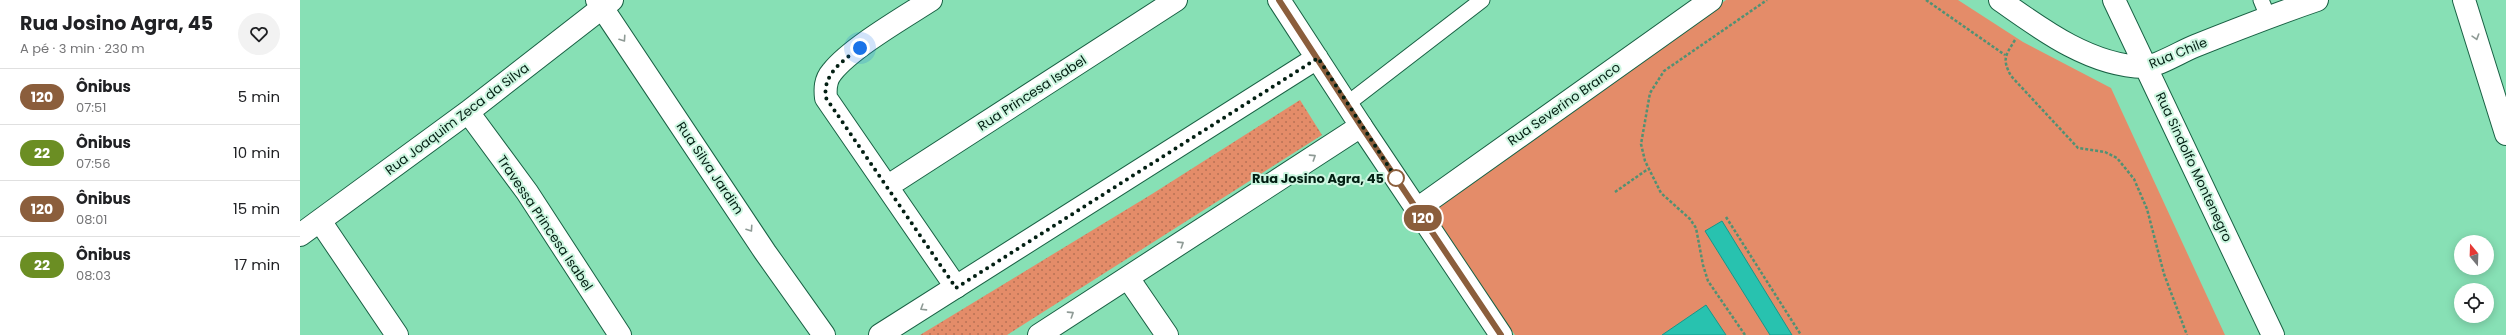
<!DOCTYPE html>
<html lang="pt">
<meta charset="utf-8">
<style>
:root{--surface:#fff;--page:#f2f2f2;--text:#202124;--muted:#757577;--line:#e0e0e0}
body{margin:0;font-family:Poppins,sans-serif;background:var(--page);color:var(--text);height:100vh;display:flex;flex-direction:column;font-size:15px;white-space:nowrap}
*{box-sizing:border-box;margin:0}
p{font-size:13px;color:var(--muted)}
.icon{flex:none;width:22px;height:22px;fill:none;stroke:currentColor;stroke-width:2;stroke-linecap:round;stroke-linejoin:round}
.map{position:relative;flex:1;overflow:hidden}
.details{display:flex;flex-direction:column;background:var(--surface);width:300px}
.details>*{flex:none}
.badge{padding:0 8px;border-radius:13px;font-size:14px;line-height:26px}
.needle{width:26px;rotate:341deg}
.fabs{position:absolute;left:2154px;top:235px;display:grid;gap:8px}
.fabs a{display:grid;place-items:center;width:40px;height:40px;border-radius:50%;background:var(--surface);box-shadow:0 2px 10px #0003;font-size:20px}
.you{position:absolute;width:20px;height:20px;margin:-10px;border:3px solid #fff;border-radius:50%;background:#1a73e8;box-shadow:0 0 0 6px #1a73e833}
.map>.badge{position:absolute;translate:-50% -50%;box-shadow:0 0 0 2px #fff}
.round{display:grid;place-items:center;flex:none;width:42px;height:42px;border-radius:21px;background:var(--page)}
.headline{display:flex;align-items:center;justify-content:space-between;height:68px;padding:0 20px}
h1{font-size:19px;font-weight:700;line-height:30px}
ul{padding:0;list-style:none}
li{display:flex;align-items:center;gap:12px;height:56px;padding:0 20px;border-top:1px solid var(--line)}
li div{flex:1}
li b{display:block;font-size:15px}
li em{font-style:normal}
li .badge{min-width:44px;font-weight:700;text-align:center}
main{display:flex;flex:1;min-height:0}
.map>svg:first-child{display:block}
</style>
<main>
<section class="details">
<div class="headline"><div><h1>Rua Josino Agra, 45</h1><p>A pé · 3 min · 230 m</p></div><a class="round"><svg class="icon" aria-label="heart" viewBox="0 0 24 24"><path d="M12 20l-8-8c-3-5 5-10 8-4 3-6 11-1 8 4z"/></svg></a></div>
<ul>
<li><span class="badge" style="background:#8b5e3c;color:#fff">120</span><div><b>Ônibus</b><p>07:51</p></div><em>5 min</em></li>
<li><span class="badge" style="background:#6b8e23;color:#fff">22</span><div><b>Ônibus</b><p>07:56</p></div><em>10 min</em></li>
<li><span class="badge" style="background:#8b5e3c;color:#fff">120</span><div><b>Ônibus</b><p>08:01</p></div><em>15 min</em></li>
<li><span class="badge" style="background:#6b8e23;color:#fff">22</span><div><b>Ônibus</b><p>08:03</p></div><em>17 min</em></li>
</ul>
</section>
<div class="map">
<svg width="2206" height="335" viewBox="0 0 2206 335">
<defs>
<pattern id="park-dots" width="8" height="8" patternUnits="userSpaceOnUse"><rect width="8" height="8" fill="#e48c69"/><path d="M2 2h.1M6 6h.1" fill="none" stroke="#b77255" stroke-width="1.8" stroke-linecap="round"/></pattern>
</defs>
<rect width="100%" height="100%" fill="#87e0b5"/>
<path fill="#e48c69" d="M1426,0H1658L1723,42L1811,88L1925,335H1215L1127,215Z"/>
<path fill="url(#park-dots)" d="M1000,100L1022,135L707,335H620L852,194Z"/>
<path fill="#28c2af" stroke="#159889" d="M1422,221L1492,335H1470L1405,231Z
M1406,305L1426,335H1362Z"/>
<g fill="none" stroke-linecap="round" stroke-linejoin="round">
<g stroke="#196144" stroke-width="17">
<path id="service" d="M1961,0L1968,17
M1047,104L1182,0"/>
</g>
<g stroke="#196144" stroke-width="24">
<path id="minor" d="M631,0C603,18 551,48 532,72C525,80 525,89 526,98L656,287
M1700,0C1742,30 1791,66 1844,67C1856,67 1882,51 1895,46C1935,30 1976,14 2017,0
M1814,0L1973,335
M168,112L227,192L320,335
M1061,126L1201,335
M588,186L876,0
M1117,209L1411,0
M20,221L97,335
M0,235L168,112L312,0
M828,278L867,335"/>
</g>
<g stroke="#196144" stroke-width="24">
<path id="tertiary" d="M580,335L1017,58
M739,335L1061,126L979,0"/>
</g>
<g stroke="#196144" stroke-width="24">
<path id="secondary" d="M297,0L465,252L524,335
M2164,0L2206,134"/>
</g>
<path stroke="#519173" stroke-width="2.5" stroke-dasharray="3 2" stroke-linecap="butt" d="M1626,0L1705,55
M1715,40C1705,56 1702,59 1711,76L1778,148L1805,152L1817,158L1834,179L1847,209L1864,274L1887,335
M1315,192L1348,169
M1426,217L1501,335
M1445,335L1408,281L1403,265L1396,228L1390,219L1361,193L1345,161L1341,144L1350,93L1364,71L1467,0"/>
<use href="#service" stroke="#fff" stroke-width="15"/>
<use href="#minor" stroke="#fff" stroke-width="22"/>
<use href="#tertiary" stroke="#fff" stroke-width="22"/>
<use href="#secondary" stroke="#fff" stroke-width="22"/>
</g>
<defs><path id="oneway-chevron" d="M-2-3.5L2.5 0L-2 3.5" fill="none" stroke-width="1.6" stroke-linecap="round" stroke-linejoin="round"/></defs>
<g stroke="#8e9a95">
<use href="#oneway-chevron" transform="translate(2176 37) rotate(73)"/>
<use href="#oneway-chevron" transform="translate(323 39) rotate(56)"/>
<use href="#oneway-chevron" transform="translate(1013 157) rotate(-33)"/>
<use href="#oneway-chevron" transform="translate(450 229) rotate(56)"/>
<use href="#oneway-chevron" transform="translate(881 244) rotate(-33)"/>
<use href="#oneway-chevron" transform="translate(623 308) rotate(148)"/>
<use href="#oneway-chevron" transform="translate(771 314) rotate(-33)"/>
</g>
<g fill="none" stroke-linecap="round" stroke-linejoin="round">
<g stroke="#fff" stroke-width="9">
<path id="line" d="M979,0L1061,126L1201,335"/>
</g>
<use href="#line" stroke="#8b5e3c" stroke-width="6"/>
<path stroke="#031f13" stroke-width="4" stroke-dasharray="0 7.2" d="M560,48C542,61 522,75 526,98L656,288L1018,58L1096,178"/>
</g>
<circle fill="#fff" stroke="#8b5e3c" stroke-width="2" cx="1096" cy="178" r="8"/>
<g text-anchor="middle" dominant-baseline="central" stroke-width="4" stroke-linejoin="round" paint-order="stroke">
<g font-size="13" fill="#031f13" stroke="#ccf6e0">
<text transform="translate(1878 53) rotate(-22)">Rua Chile</text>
<text transform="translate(732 93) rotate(-33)">Rua Princesa Isabel</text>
<text transform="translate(1264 104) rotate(-35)">Rua Severino Branco</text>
<text transform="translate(157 119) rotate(-37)">Rua Joaquim Zeca da Silva</text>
<text transform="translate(1894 167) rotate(65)">Rua Sindolfo Montenegro</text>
<text transform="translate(410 168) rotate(56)">Rua Silva Jardim</text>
<text transform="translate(245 223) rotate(56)">Travessa Princesa Isabel</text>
</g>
<g font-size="13" font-weight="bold" fill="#031f13" stroke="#ccf6e0" text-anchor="end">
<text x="1084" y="178">Rua Josino Agra, 45</text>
</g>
</g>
</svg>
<div class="fabs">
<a><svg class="needle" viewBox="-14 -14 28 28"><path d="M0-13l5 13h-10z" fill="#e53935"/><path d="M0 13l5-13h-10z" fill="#757577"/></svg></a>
<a><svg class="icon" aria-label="locate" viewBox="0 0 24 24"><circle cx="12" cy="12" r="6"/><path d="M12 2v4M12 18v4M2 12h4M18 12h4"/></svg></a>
</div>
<div class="you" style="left:560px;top:48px"></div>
<b class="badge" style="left:1123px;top:218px;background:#8b5e3c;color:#fff">120</b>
</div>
</main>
